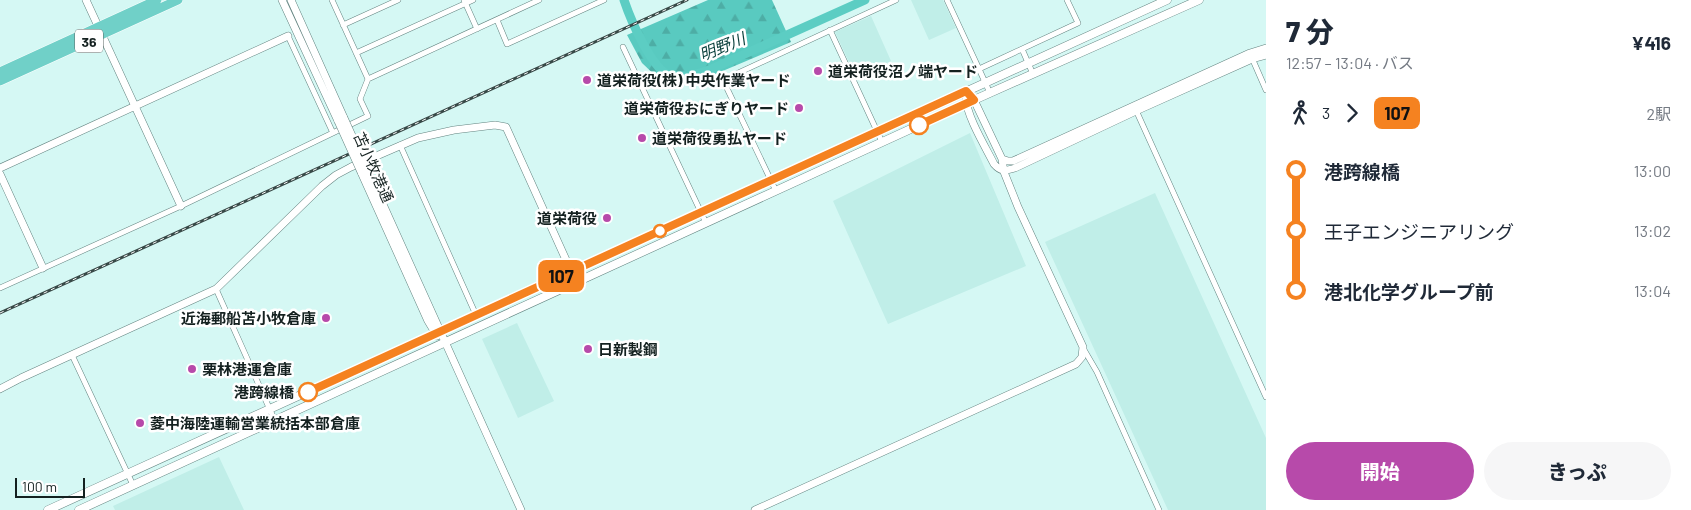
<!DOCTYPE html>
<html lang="ja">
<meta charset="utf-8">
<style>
:root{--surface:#fff;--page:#f6f6f7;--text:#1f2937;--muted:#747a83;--accent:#b74aaa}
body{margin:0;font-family:Barlow,"Noto Sans JP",sans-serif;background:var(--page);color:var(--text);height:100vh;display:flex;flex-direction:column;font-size:19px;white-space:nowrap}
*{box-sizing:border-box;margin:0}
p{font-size:16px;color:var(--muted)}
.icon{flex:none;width:28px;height:28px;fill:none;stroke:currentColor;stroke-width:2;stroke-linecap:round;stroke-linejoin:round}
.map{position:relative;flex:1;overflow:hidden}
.side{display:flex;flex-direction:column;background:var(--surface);width:425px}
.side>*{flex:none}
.badge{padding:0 10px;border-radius:8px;font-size:18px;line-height:32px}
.scale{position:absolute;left:15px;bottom:12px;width:70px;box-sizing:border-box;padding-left:5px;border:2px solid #142120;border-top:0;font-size:14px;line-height:18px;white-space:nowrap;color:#142120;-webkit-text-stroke:4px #fff;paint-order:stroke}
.map>.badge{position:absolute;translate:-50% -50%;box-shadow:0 0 0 2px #fff}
.legs{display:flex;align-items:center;gap:8px;height:55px;padding:0 20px;font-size:16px}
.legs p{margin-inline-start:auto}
.headline{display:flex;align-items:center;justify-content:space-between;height:85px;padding:0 20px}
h1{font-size:28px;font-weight:800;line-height:38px}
.cta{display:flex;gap:10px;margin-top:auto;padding:10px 20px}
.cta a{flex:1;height:58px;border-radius:30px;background:var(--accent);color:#fff;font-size:20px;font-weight:800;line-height:58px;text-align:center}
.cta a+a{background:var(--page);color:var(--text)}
ul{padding:0 20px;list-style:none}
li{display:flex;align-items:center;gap:18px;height:60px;font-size:19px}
li i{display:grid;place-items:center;width:8px;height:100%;margin:0 6px;background:currentColor}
li i::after{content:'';width:12px;height:12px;margin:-6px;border:4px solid;border-radius:50%;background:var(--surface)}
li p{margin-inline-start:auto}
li:first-child i{background:linear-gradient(#0000 50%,currentColor 0)}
li:last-child i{background:linear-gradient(currentColor 50%,#0000 0)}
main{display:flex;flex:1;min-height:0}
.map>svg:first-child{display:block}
</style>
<main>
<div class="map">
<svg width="1266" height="510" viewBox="0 0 1266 510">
<defs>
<pattern id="forest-firs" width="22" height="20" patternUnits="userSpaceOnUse" patternTransform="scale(1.25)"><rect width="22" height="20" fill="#59cac0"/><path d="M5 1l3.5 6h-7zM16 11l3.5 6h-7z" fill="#4dada5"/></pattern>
</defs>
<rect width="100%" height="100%" fill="#d5f8f4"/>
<path fill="#c0eee8" d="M911,0H943L956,28L929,40Z
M871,16L891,61L856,77L835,32Z
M970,133L1026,266L888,324L833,201Z
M1155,193L1266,438V510H1168L1045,242Z
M517,323L554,401L518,418L482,339Z
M219,457L244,510H115L113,506Z"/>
<path fill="url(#forest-firs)" d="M708,0H772L791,42L699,81L681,83L661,81L642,63L627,35Z"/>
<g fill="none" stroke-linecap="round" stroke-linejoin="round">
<path stroke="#5ccdc3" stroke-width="9" d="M624,0C630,18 652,71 671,76C684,79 696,74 709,70L865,0"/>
<g stroke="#638480" stroke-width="6">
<path id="minor" d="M332,0L368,79
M464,0L477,29
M947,0L979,69L1078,23L1067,0
M497,20L507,44L604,0
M343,25L398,0
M830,30L882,142
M288,36L333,133
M623,47L706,223
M1022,49L1033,74
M356,53L473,0
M1252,58L1266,90
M979,69L990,93
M1135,108L1266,397
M400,145L476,315
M776,191L723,80L896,0
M0,288L181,206L368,116L360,99L368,79L539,0
M216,289L275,421
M1083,348L1097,372L1159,510
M72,355L133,485"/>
</g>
<g stroke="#638480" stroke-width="8">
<path id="tertiary" d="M86,0L181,206
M282,0L338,121
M291,0L344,118
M966,98C966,115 986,148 994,164C1001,172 1005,171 1015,168L1136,111L1252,59L1266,55
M1002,159L1008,161H1013L1250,53L1266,48
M0,168L288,36
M367,169L521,510
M361,172L428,321L437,336
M0,174L43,268
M0,389L21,378L216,289L322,186L336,175L351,167L418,138L454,130L495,125L506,127L576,282
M755,510L1076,364L1082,357L1083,347L1018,207L1004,172L1002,159L974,100L966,91"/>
</g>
<g stroke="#638480" stroke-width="9">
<path id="secondary" d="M48,510L1167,0
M79,510L974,100L1199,0"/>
</g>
<g stroke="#fff" stroke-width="10">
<path id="trunk" d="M0,72L157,0
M0,81L178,0"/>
</g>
<use href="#minor" stroke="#fff" stroke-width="5"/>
<use href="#tertiary" stroke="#fff" stroke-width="7"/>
<use href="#secondary" stroke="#fff" stroke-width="8"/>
<use href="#trunk" stroke="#70d0c8" stroke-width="9"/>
<g stroke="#384947" stroke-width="3">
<path id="rail" d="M0,313L687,0"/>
</g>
<use href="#rail" stroke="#fff" stroke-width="1" stroke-dasharray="4" stroke-linecap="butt"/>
<g stroke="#638480" stroke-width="8" stroke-linecap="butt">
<path id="tertiary-bridge" d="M344,118L367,169
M338,121L361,172"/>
</g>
<use href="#tertiary-bridge" stroke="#fff" stroke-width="7"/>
</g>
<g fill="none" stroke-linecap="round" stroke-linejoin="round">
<g stroke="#fff" stroke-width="11">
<path id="line-1" d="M308,392L966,91L974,100L919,125"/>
</g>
<use href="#line-1" stroke="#f58220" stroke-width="8"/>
</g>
<g fill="#b74aaa" stroke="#fff" stroke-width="2">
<circle cx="818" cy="71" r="5"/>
<circle cx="587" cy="80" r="5"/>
<circle cx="799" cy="108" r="5"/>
<circle cx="642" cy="138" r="5"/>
<circle cx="607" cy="218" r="5"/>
<circle cx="326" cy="318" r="5"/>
<circle cx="588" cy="349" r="5"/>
<circle cx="192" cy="369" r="5"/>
<circle cx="140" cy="423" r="5"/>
</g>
<g fill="#fff" stroke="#f58220" stroke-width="2.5">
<circle cx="919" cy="125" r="9"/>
<circle cx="660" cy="231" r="6"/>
<circle cx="308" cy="392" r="9"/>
</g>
<g text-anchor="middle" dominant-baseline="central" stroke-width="5" stroke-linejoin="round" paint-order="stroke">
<rect fill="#fff" stroke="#5a6463" stroke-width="1" x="75" y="29.5" width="28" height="23" rx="4"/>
<g font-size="14" font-weight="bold" fill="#142120">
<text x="89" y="41">36</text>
</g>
<g font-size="15" font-weight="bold" fill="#142120" stroke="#fff" text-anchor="start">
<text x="828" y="71">道栄荷役沼ノ端ヤード</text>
<text x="597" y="80">道栄荷役(株) 中央作業ヤード</text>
<text x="789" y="108" text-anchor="end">道栄荷役おにぎりヤード</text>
<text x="652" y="138">道栄荷役勇払ヤード</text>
<text x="597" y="218" text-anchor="end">道栄荷役</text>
<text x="316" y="318" text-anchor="end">近海郵船苫小牧倉庫</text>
<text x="598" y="349">日新製鋼</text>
<text x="202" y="369">栗林港運倉庫</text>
<text x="150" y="423">菱中海陸運輸営業統括本部倉庫</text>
</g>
<g font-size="15" fill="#142120" stroke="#fff">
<text transform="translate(374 167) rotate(66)">苫小牧港通</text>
</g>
<g font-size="15" font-weight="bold" fill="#142120" stroke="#fff" text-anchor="end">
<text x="294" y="392">港跨線橋</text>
</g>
<g font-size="16" font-style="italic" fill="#093f3b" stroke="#fff">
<text transform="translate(722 46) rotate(-22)">明野川</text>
</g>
</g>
</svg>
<div class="scale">100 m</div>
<b class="badge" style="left:561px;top:276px;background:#f58220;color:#111">107</b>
</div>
<section class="side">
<div class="headline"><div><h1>7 分</h1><p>12:57 – 13:04 · バス</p></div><b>¥416</b></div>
<div class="legs"><svg class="icon" aria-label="walk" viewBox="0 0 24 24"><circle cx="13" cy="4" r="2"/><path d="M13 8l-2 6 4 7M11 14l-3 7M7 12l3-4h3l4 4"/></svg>3<svg class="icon" aria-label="forward" viewBox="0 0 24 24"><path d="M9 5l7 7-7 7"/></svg><b class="badge" style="background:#f58220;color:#111">107</b><p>2駅</p></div>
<ul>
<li><i style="color:#f58220"></i><b>港跨線橋</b><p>13:00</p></li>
<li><i style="color:#f58220"></i><span>王子エンジニアリング</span><p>13:02</p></li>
<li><i style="color:#f58220"></i><b>港北化学グループ前</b><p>13:04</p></li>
</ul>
<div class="cta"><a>開始</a><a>きっぷ</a></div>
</section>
</main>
